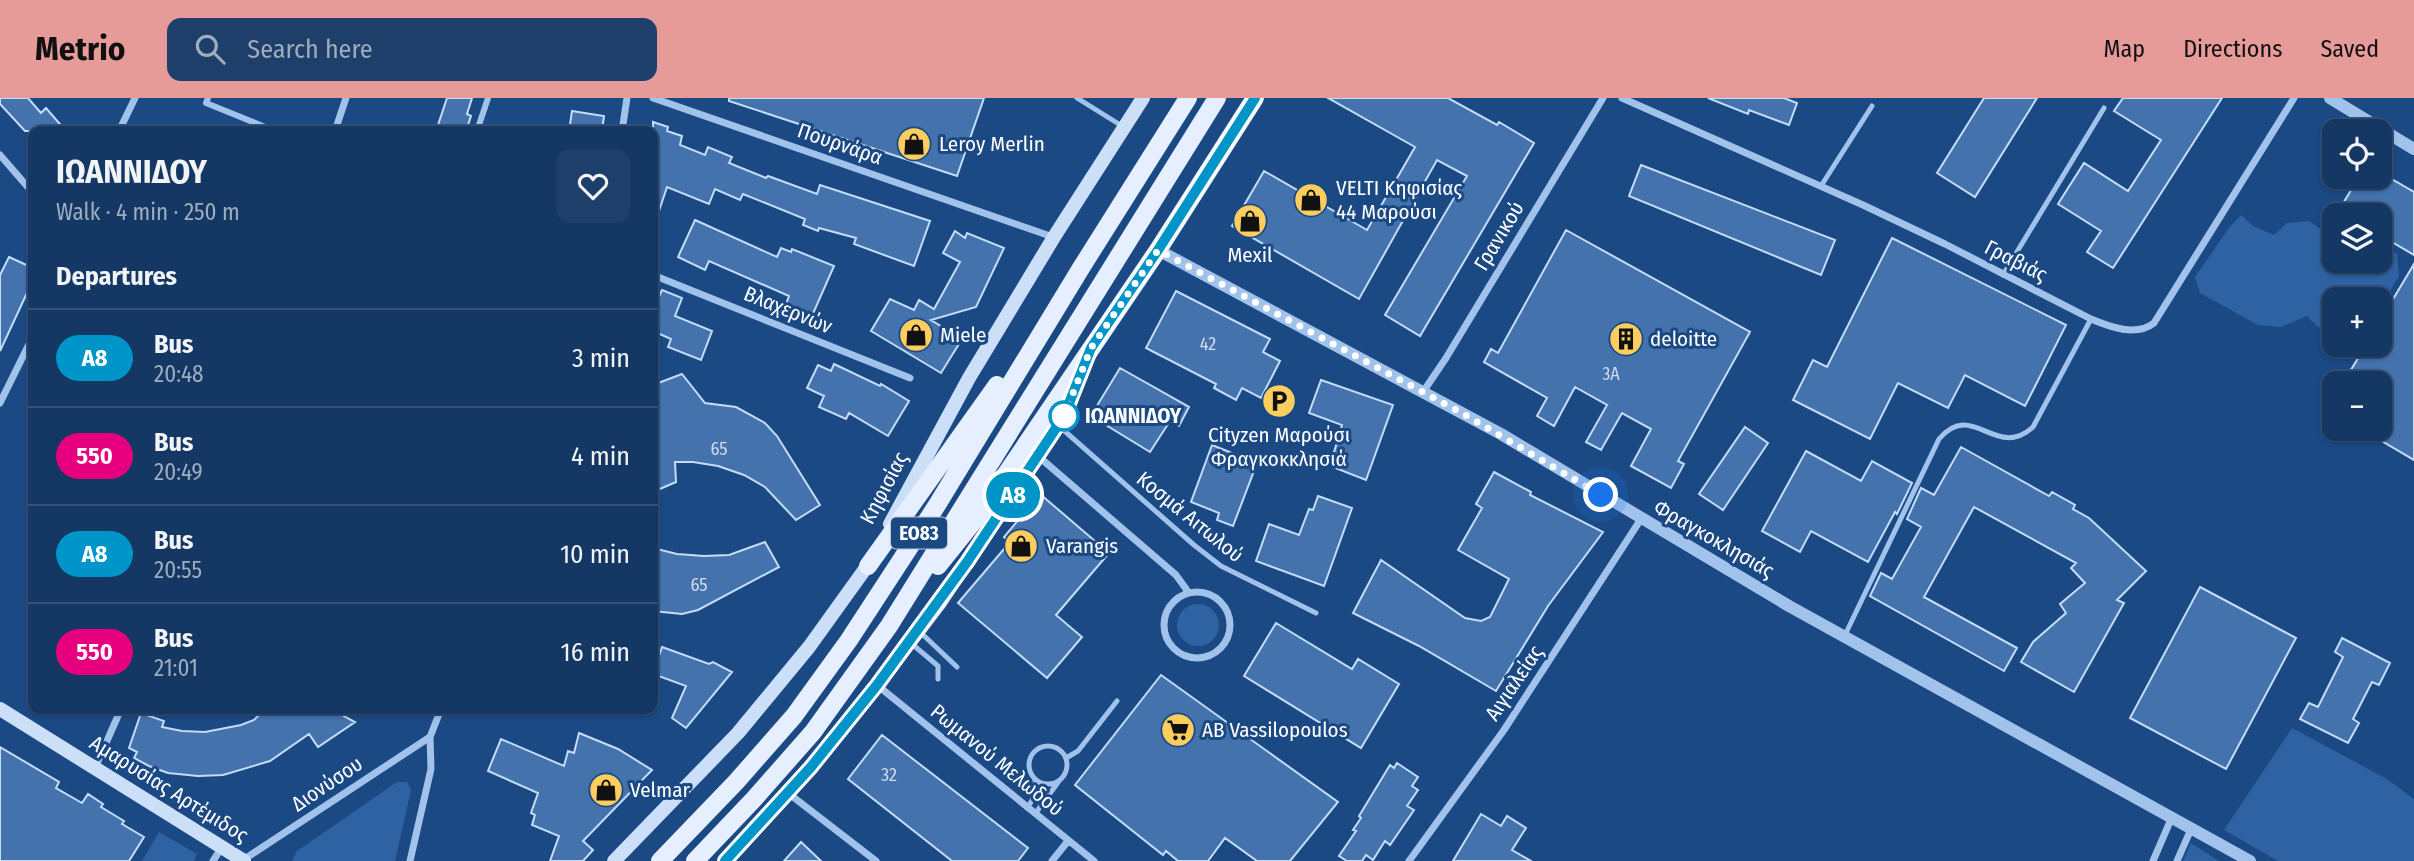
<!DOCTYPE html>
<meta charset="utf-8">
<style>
:root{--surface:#143763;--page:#1d3f69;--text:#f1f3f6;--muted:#9dacbe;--line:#335178;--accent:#e69b98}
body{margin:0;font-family:"Fira Sans Condensed",sans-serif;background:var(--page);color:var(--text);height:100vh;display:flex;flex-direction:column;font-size:26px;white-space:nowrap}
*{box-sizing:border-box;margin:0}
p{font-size:23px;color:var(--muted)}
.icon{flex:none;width:38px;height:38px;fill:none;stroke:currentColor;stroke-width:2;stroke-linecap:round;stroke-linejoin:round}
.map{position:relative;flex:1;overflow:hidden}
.panel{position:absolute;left:28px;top:28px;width:630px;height:588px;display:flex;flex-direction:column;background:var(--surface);border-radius:14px;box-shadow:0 2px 5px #0004,0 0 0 2px var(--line)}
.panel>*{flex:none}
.badge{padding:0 14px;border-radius:23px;font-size:24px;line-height:46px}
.buttons{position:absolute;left:2322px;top:21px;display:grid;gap:14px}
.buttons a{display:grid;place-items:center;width:70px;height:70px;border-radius:14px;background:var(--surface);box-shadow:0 2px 5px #0004,0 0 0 2px var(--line);font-size:35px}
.you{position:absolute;width:35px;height:35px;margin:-18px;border:5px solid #fff;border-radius:50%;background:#1a73e8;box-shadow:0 0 0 10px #1a73e833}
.map>.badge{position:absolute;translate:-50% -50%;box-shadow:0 0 0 4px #fff}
h2{padding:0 28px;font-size:26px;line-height:63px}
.round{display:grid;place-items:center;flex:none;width:74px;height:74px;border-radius:14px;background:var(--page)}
.headline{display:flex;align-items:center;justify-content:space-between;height:119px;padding:0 28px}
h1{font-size:33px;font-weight:700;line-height:52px}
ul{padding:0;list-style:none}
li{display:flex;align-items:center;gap:21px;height:98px;padding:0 28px;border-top:2px solid var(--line)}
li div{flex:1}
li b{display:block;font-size:26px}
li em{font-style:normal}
li .badge{min-width:77px;font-weight:700;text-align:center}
header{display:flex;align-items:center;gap:42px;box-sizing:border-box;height:98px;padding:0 35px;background:var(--accent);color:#111}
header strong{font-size:33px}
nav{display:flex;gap:38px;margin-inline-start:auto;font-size:24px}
.search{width:490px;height:63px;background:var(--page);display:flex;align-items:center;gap:18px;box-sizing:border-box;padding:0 24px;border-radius:14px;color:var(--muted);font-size:26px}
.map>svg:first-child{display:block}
</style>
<header>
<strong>Metrio</strong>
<div class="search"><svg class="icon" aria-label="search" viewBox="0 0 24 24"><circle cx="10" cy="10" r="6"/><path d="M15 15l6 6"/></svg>Search here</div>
<nav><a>Map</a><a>Directions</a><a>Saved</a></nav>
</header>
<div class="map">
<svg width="2414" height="763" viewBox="0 0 2414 763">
<rect width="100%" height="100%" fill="#1b4984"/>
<path fill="#2e62a2" d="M2241,117L2253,128L2274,137L2287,125L2309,123L2322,132H2334V163H2380V146L2397,156L2399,178L2380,209V201H2334V229H2318L2307,218L2281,229L2258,227L2200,195L2195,179L2229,130Z
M1177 527a21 21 0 1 1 42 0a21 21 0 1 1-42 0Z
M2292,630L2387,681L2414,701V763H2278L2224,732Z
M397,684H407L411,692L395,763H292L297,753Z
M159,734L197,756L194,763H142Z
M2191,745L2219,763H2183Z"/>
<path fill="#4372ad" stroke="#c5dcf8" stroke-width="2" d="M0,0H28L41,15L46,10L66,33H25L0,6Z
M447,0H472L467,16L471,18L466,33H436Z
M729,0H984L957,78L729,3Z
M1328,0H1448L1497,27L1499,24L1534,45L1420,238L1385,217L1467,78L1437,62L1359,201L1232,128L1264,73L1367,132L1415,49Z
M1708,0H1784L1797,5L1789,27L1749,12L1748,16Z
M1984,0H2037L1975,99L1937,75Z
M2123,0H2222L2113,170L2087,154L2101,133L2058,106L2084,65L2128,93L2161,42L2114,13Z
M572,13L604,18L602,33H569Z
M653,24L668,29L667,33L682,38L680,47L705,57L708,49L732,59L729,65L766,80L768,78L817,96L820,87L930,123L914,168L854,146L856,140L819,130L818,133L803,127L805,121L743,96L740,102L715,91L709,106L667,89L656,122L653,121Z
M1641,67L1835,142L1821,177L1629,98Z
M2359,79H2388L2414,94V157L2380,137V117H2347L2339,112Z
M695,122L777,159L781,150L791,154L792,151L834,168L812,218L786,206L789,198L709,163L705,172L678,159Z
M1566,132L1750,234L1678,363L1684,366L1671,390L1631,368L1651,331L1622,315L1601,352L1586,344L1607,307L1575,289L1554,328L1537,318L1547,300L1484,264L1491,251L1498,255Z
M955,133L965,140L967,135L1004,150L976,209L931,222L962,241L941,275L871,233L890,201L914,212L919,202L934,211L960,164L943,155Z
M1892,140L2066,227L2025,308L1965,277L1948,310L1898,285L1870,341L1793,302L1813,262L1827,269Z
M9,159L33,170V182L0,253V177Z
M2414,166V362L2380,342V285H2343L2366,247H2380V223Z
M662,192L682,200L675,218L712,233L701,262L668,249L671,241L653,233V213Z
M1176,193L1270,241L1263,254L1280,263L1261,300L1242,290L1236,302L1214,290L1216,286L1146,250Z
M834,266L880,288L881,286L909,303L888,338L849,315L846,321L819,309L824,298L807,290L818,267L831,273Z
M1120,270L1189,309L1179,328L1170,323L1150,354L1096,321L1100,315L1095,311Z
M682,276L705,305L736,309L765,325L777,338L820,407L796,422L765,389L744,377L718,368L693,364H675L676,384L653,394V287Z
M1321,282L1393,307L1366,382L1330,368L1342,327L1309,315Z
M1745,329L1768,345L1723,412L1699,396Z
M1212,347L1257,365L1233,428L1217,422L1219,415L1191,404Z
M1961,349L2049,398L2052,394L2075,407L2073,411L2089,420L2146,473L2117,502L2124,505L2074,594L2021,564L2033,544L2066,515L2060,506L2085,485L2071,470L2076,465L1974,409L1924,499L2017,550L2004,573L1870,498L1881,475L1892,481L1921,429L1907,421L1921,390L1934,397Z
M1806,353L1861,383L1872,363L1912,385L1897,416L1895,414L1868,464L1811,433L1800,454L1762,433Z
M1494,374L1531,394L1530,397L1603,434L1548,508L1496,593L1419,548L1353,515L1381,462L1465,520L1481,523L1490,519L1509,481L1458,452L1482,410L1476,406Z
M1040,396L1109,455L1056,517L1082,539L1047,580L958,505L1010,444L1004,439Z
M1318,398L1352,410L1324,488L1256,463L1269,426L1299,437L1309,411L1313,412Z
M765,444L779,469L698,512L682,516L653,513V450L677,456L704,458L729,457Z
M2200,489L2296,540L2226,671L2130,620Z
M1276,525L1352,571L1358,561L1399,586L1361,650L1244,578Z
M2342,540L2390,565L2379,587L2372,584L2353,621L2359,625L2348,645L2300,621L2309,605L2318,609L2343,559L2335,554Z
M662,549L709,566L713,564L732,574L686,630L672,620L686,588L653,576Z
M1161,577L1338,704L1290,763H1257L1225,740L1208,763H1178L1166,753L1163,757L1075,687Z
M265,611H331L355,624L318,649L309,636L270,663L223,677L198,678L168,675L149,668L134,660L137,654L129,650L141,615L164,623L162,629L182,633L205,634L241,627L254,622Z
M579,635L618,651L652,672L583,743L593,752L583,763H550L559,738L532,727L535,717L531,715L538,695L488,673L501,641L564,668L568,653L574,655Z
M882,637L1028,750L1018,763H952L848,681Z
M0,649L59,684L56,690L82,705L88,696L103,706L101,709L124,723L122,726L144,739L129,763H0Z
M1397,665L1418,679L1412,688L1418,692L1407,708L1414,712L1390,747L1385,743L1373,762L1366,757L1362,763H1347L1339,758L1356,733L1353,732L1361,720L1359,718L1390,667L1394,670Z
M1481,716L1501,728L1507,718L1526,730L1512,752L1531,763H1453Z
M801,744L821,763H784Z"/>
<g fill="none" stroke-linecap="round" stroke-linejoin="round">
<path stroke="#a0c2eb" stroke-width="5" d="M1077,0L1122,28
M1821,88L1872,8
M2003,177L2104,10
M1060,329L1194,447L1221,468L1316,515
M919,533L957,569
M1845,537L1939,341C1973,301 1995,363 2033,329L2091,221
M912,546L938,568V581
M1029 667a19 19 0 1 1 38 0a19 19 0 1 1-38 0Z
M1066,660L1078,653L1117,603
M1027,710C1035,699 1038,692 1034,680
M1035,716L1059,683"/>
<path stroke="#a0c2eb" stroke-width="6" d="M208,0L206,5L275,33
M477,33L488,0"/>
<path stroke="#a0c2eb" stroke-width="7" d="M653,0L1053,139
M1622,0L1863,107L1945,146L2091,221C2110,229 2136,239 2154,225L2294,0
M119,33L135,0
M335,33L346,0
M622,33L627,0
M0,57L33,95
M653,177L910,280
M1423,294L1446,260L1603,0
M0,305L33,238
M1038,358L1176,477L1189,495
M1164 527a33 33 0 1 1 66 0a33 33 0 1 1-66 0Z
M877,587L1094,763
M95,670L121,611
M788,695L876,763
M243,762L430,639
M213,763L222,749
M410,763L431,671L430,639L441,611
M1052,763L1068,743
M1409,763L1504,632L1641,421
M2153,763L2172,719
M2177,763L2192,729"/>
<path stroke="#a0c2eb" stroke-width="12" d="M2330,0L2414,51
M1158,152L1501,336L1789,508L2250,763"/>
<path stroke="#ccdff8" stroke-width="14" d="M890,426L969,280L1054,139L1143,0
M0,611L244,763
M614,763L738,635L809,549L873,460
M725,763L811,669L877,587L939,506L1058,327L1083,271"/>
<path stroke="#e5efff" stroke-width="18" d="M868,468L997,287
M938,468L974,423L1158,152L1255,0
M660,763L736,684L794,618L849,542L937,407L1081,170L1188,0
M695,763L754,701L813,634L889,528L1217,0"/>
</g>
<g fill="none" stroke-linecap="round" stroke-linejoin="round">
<g stroke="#fff" stroke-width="16">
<path id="line" d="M725,763L811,669L877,587L967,464L1064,318L1091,250L1158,152L1255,0"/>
</g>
<use href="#line" stroke="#0095c8" stroke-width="10"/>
<path stroke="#fff" stroke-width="7" stroke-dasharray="0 12.6" d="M1064,318L1091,250L1158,152L1462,315L1601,397"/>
</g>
<defs>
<g id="shop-disc" transform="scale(1.75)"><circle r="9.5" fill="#fdce5d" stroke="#1b4984"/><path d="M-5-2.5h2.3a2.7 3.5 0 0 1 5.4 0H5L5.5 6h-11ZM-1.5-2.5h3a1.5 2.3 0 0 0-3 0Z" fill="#111"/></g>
<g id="building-disc" transform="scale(1.75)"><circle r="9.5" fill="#fdce5d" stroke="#1b4984"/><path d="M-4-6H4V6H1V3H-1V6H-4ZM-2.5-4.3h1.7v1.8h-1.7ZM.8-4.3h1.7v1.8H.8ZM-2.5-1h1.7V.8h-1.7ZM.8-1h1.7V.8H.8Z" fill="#111"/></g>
<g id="parking-disc" transform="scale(1.75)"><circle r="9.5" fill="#fdce5d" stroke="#1b4984"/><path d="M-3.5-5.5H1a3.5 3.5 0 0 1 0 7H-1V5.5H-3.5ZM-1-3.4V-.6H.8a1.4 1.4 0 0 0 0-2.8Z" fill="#111"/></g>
<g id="supermarket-disc" transform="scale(1.75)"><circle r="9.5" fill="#fdce5d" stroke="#1b4984"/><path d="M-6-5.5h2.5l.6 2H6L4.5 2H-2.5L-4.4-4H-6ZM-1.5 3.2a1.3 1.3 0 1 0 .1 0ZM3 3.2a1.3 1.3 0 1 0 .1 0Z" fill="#111"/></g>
</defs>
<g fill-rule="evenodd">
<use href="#shop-disc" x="914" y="46"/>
<use href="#shop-disc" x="1311" y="102"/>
<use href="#shop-disc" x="1250" y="123"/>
<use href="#shop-disc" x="916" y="237"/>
<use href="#building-disc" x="1626" y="241"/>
<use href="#parking-disc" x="1279" y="303"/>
<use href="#shop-disc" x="1021" y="448"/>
<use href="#supermarket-disc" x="1178" y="632"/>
<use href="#shop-disc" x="606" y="692"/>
</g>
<circle fill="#fff" stroke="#0095c8" stroke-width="3.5" cx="1064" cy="318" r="14"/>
<g text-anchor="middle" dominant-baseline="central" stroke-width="6" stroke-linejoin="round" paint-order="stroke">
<g font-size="18" fill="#d0dcea">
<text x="1208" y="246">42</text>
<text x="1611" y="276">3Α</text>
<text x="719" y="351">65</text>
<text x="699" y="487">65</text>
<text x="889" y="677">32</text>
</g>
<rect fill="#1b4984" stroke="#bbc8da" stroke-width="2" x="891" y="419.5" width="56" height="31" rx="5"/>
<g font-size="19" font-weight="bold" fill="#fff">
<text x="919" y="435">ΕΟ83</text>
</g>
<g font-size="21" fill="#fff" stroke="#1b4984">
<text transform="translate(840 46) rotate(19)">Πουρνάρα</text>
<text transform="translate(1499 138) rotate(-59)">Γρανικού</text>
<text transform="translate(2016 163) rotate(27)">Γραβιάς</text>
<text transform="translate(788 212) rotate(22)">Βλαχερνών</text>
<text transform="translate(884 390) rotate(-62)">Κηφισίας</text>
<text transform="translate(1190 419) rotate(39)">Κοσμά Αιτωλού</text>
<text transform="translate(1714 441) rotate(30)">Φραγκοκλησιάς</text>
<text transform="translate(1514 585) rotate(-56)">Αιγιαλείας</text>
<text transform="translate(997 662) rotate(39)">Ρωμανού Μελωδού</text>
<text transform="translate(327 686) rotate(-34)">Διονύσου</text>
<text transform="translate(169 691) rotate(32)">Αμαρυσίας Αρτέμιδος</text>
</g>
<g font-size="21" fill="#fff" stroke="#1b4984" text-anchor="start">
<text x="939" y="46">Leroy Merlin</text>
<text x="1336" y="90">VELTI Κηφισίας<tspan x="1336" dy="24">44 Μαρούσι</tspan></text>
<text x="1250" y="157" text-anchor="middle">Mexil</text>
<text x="940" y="237">Miele</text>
<text x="1650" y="241">deloitte</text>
<text x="1279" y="337" text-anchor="middle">Cityzen Μαρούσι<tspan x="1279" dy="24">Φραγκοκκλησιά</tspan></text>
<text x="1046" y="448">Varangis</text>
<text x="1202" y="632">AB Vassilopoulos</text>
<text x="630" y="692">Velmar</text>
</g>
<g font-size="21" font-weight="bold" fill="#fff" stroke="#1b4984" text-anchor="start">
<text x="1085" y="318">ΙΩΑΝΝΙΔΟΥ</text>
</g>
</g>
</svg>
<div class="buttons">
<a><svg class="icon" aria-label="locate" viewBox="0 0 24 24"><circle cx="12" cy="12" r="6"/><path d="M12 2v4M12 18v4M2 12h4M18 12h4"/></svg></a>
<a><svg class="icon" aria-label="layers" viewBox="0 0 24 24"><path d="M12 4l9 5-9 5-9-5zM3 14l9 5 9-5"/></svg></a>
<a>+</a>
<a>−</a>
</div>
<div class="you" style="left:1601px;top:397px"></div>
<b class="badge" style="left:1013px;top:397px;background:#0095c8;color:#fff">A8</b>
<section class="panel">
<div class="headline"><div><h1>ΙΩΑΝΝΙΔΟΥ</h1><p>Walk · 4 min · 250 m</p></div><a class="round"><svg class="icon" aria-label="heart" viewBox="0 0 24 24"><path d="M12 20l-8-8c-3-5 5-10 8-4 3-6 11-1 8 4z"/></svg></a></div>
<h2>Departures</h2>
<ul>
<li><span class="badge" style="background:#0095c8;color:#fff">A8</span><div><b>Bus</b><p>20:48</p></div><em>3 min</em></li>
<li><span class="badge" style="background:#e6007e;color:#fff">550</span><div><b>Bus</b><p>20:49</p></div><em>4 min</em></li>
<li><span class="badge" style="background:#0095c8;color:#fff">A8</span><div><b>Bus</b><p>20:55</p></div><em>10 min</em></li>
<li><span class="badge" style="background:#e6007e;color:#fff">550</span><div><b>Bus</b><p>21:01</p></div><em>16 min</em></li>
</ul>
</section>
</div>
